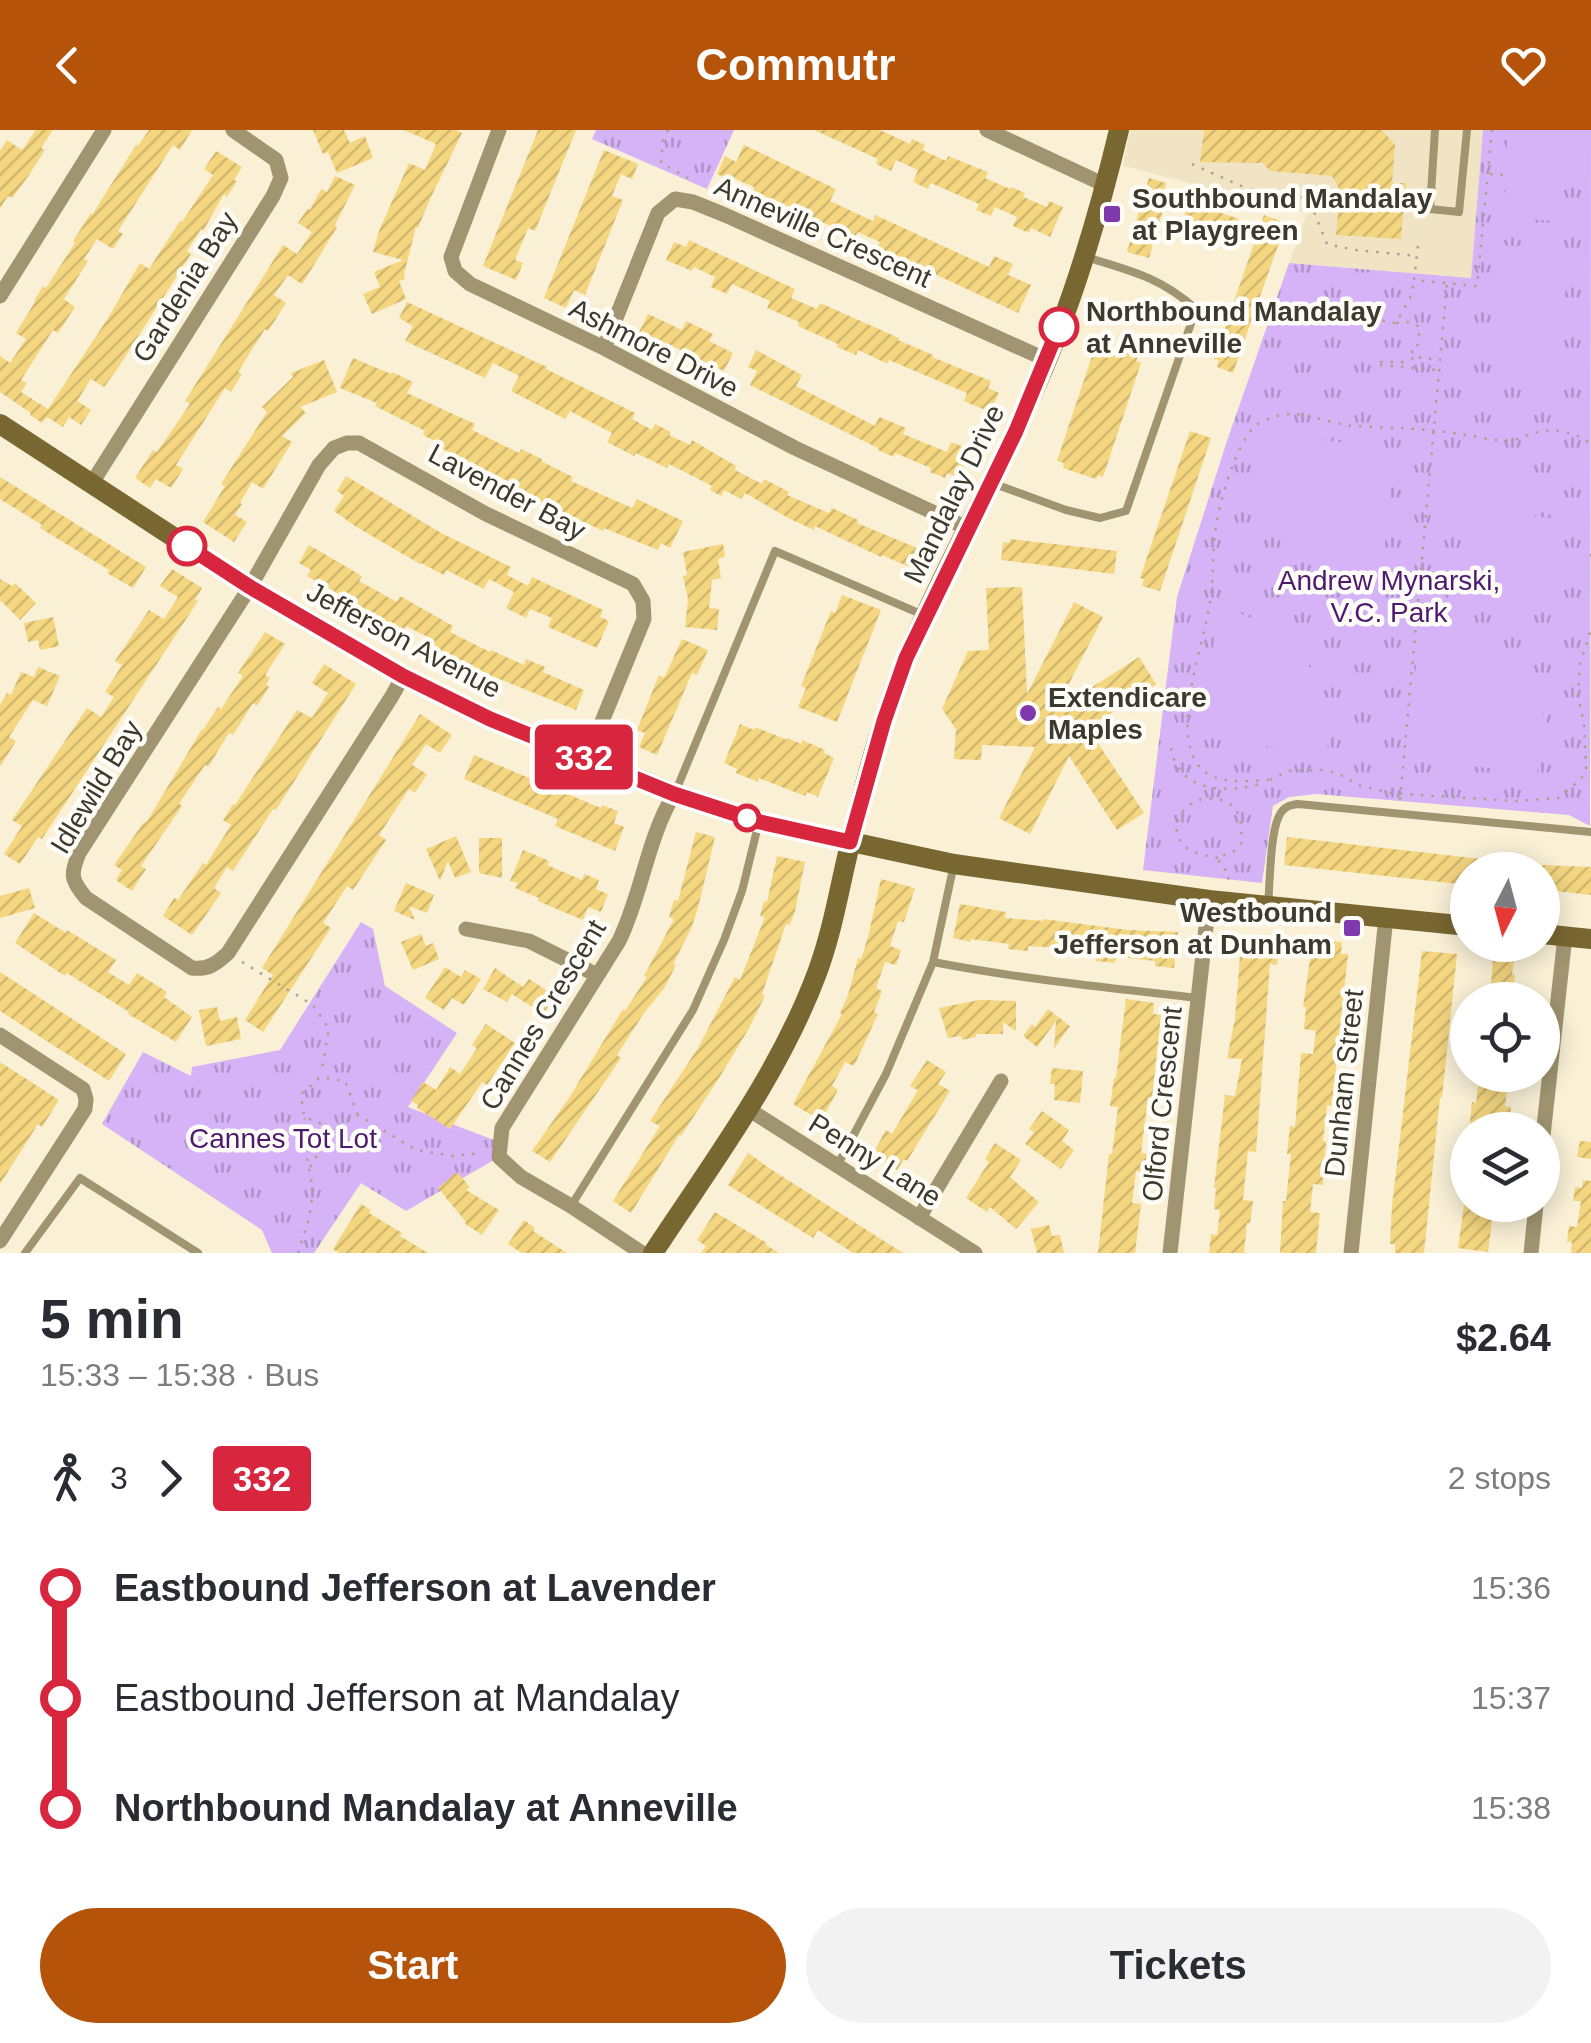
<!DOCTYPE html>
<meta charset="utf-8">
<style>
:root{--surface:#fff;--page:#f2f2f3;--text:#2b2b33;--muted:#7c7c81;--accent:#b45309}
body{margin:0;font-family:Arial,sans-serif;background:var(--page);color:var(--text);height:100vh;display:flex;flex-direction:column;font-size:38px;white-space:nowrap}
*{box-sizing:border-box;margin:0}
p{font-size:32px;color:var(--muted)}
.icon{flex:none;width:55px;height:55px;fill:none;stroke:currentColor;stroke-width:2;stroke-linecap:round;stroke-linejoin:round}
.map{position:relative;height:1123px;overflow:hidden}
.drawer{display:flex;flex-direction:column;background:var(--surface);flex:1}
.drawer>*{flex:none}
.badge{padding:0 20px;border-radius:8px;font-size:35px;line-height:65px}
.needle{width:65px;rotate:186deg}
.fabs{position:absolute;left:1450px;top:722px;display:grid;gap:20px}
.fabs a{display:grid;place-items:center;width:110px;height:110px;border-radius:50%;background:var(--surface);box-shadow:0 5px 25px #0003;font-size:50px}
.map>.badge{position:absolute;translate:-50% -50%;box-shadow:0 0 0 5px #fff}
.legs{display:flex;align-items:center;gap:15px;height:110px;padding:0 40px;font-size:32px}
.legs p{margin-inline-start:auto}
.summary{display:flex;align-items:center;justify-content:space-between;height:170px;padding:0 40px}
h1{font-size:55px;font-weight:700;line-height:75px}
.action{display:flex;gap:20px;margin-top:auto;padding:20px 40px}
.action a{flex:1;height:115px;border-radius:60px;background:var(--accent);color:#fff;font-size:40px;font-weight:700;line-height:115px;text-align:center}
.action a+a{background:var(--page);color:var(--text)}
ul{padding:0 40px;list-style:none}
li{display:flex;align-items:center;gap:35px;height:110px;font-size:38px}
li i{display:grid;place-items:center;width:15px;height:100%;margin:0 12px;background:currentColor}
li i::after{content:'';width:25px;height:25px;margin:-12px;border:8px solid;border-radius:50%;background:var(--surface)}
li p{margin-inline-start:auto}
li:first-child i{background:linear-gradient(#0000 50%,currentColor 0)}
li:last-child i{background:linear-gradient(currentColor 50%,#0000 0)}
header{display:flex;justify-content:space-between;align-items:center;height:130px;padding:0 40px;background:var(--accent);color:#fff;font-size:45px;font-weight:700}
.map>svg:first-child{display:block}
</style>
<header><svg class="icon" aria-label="back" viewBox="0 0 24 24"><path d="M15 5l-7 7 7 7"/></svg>Commutr<svg class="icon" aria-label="heart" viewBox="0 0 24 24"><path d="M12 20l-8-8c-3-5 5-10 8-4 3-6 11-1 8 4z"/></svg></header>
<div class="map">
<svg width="1591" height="1123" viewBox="0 0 1591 1123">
<defs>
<pattern id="park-tufts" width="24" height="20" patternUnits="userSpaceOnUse" patternTransform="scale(2.5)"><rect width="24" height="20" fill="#d6b2f7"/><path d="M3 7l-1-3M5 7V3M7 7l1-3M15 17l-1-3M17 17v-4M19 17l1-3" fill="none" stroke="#af92c8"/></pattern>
<pattern id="building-hatch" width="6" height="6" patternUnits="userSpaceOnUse" patternTransform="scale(2.5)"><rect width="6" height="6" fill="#f4d680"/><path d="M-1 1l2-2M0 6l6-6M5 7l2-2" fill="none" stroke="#d2b86f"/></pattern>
</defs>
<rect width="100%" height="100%" fill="#f9f0d6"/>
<path fill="#f0e4c4" d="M1130,0H1483L1471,148L1289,133L1307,83L1123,36Z"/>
<path fill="url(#park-tufts)" d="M596,0H734L707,59L592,9Z
M1483,0H1591L1590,696L1569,685L1316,664L1289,667L1273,676L1262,753L1143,740L1177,467L1227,311L1289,133L1471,148Z
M361,792L373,799L385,856L457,903L408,977L499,1012V1027L406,1081L361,1053L314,1123H272L262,1100L102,994L143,922L191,946L192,937L280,920Z"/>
<path fill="#d6b2f7" d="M1508,0H1583L1578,53L1505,48Z
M1506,52L1557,56L1553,91L1503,87Z
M1501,115L1569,120L1558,247L1491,242Z
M1260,301L1380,318L1393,332L1381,453C1362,458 1347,450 1329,442C1315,435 1292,426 1282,414C1257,381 1257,340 1260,301Z
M1532,321L1528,352L1511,386H1536L1566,391L1547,477L1538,483L1448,474L1459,433L1479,402L1467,405H1428L1438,329L1447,322Z
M1221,476C1270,493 1315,520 1325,577C1328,592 1327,609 1328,625L1208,608L1197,598Z
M1420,486L1467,495L1504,516L1534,553L1545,589L1537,643L1422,631L1410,615Z"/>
<path fill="url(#building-hatch)" d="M36,0H53L41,18L45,20L27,48L12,68L8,66L0,78V21L7,10L22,20Z
M149,0H192L180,20L173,15L118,101L123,104L113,119L97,109L84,129L88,131L64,169L75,177L58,203L53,200L21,250L27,253L21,262L48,279L108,188L140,133L149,139L180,91L182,92L213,45L204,39L216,21L242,37L234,50L237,51L227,67L224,64L203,101L201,99L187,121L191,124L116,241L104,257L91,249L77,271L91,280L81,295L69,287L63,297L47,287L42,293L30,285L31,283L0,262V226L10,233L26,209L16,203L35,172L34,171L43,156L46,158L75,113L73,111L91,83L92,85L136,15L138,16Z
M313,0H344L350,13L365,6L373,28L337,43L328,22L323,24Z
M404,0H456L462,3L430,69L418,98L416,97L404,144L405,149L399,151L406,169L372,184L363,164L380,157L374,142L403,130L373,122L379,101L409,33L425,40L436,14Z
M538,0H576L535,101L528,98L515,130L523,133L516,150L483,136Z
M814,0H880L910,14L912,9L925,15L922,20L946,31L948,26L988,42L985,48L1010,59L1011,57L1025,63L1023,67L1047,77L1049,71L1063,77L1050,107L1031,98L1029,103L1013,96L1017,87L995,77L991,86L976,80L979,74L931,53L928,59L913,52L918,40L896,30L891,41L876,34L878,29Z
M1204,0H1382L1395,15L1392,53H1406L1401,109L1336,105L1340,60L1332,46L1270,41L1263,33L1200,32Z
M744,15L836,59L830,71L873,91L875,85L989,137L994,126L1013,134L1008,145L1031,155L1018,183L877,117L880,112L858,102L855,107L753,61L754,57L731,47L730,49L717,44L725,26L736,32Z
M604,20L638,34L632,49L621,44L612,66L623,70L585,165L574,160L566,178L544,168Z
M335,46L355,55L335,95L337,97L314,135L302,154L288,145L274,165L286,173L268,201L265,199L238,242L242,244L231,262L225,258L176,335L183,339L171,358L156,349L150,358L135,348L153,320L157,322L190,274L185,271L283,115L297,124L312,102L298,93L308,78L310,80L321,59L327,62Z
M1149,48L1166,53L1163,65L1167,66L1149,128L1127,122Z
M1189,72L1239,89L1232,108L1221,104L1219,108L1181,96Z
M1264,85L1286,93L1233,243L1217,237L1219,230L1214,229Z
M689,110L795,159L791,168L817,179L820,173L899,208L898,210L933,225L932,227L991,251L988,258L999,263L990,282L964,271L967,263L889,230L888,234L858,220L856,225L837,217L838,214L798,196L799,192L767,178L770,171L732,154L727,164L711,157L715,147L694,137L692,141L666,130L674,112L686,117Z
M407,172L547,237L546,239L635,283L632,289L652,300L655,294L671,302L669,305L690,315L692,310L736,336L735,340L762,354L764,349L789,362L787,365L829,383L832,378L858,390L857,393L922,420L914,439L882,425L881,427L815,396L814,400L790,389L745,363L741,369L724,360L721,366L710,360L712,356L669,334L667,338L636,323L634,326L607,312L612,303L570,281L565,289L511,261L519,246L493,233L485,248L405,211L413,196L399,188Z
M648,184L682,200L686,191L713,204L709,211L733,223L724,241L666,213L664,219L637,206Z
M1105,215L1138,227L1136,231L1141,233L1103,347L1098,345L1096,349L1063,338L1064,333L1057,331L1095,217L1103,220Z
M756,220L802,245L796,256L875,296L879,287L906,298L903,304L947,322L951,312L971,320L960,348L947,343L945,348L930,342L931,338L895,323L894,327L878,320V318L750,255L757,241L748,237Z
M353,228L391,244L392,242L413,252L407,263L475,294L472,300L519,323L521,319L542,329L541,331L573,347L571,351L632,378L637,369L683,391L670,418L661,413L658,420L604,398L603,401L538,370L539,368L505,352L506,350L441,318L443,315L423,305L425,301L375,276L377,273L340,258Z
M324,230L337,262L300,277L306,283L282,306L292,312L263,359L252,352L240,373L242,374L235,385L247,392L234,412L203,392L225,356L221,354L267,282L262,277L293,247L291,243Z
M1190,301L1211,308L1160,461L1142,456L1144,449L1140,448Z
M346,346L443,404L511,437L507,445L528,456L532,447L603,480L600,487L609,491L597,518L548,497L552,488L530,479L526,488L506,478L514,462L489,449L484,459L446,440L444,445L421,433L420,434L355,396L334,381L344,366L337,361Z
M0,347L146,437L133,458L107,443L109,440L40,398L42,395L0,369Z
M1010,409L1117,421L1114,444L1001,430L1003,412L1010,413Z
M723,414L725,427L718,429L721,448L712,450L709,478L719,479L717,500L685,497L688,469L683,446L687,445L683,422Z
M309,415L362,446L359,451L397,472L400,466L453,496L450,502L490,522L491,520L524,535L526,529L545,537L543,542L584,560L576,580L477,540L429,515L432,509L406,496L404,501L307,446L311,440L299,433Z
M172,439L202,458L195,470L198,471L42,709L38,707L20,734L4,724L22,696L12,690L87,578L101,587L114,567L105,562L122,535L115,531L149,480L164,489L178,467L160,456Z
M0,449L12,456L15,453L36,473L20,490L0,470Z
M1022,457L1027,564L1074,472L1103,487L1055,581L1139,527L1156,554L1088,598L1144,683L1117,700L1069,626L1030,704L999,688L1035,617L982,615L981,630L954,629L956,599L942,579L968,521L989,520L986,458Z
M842,465L881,480L837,592L798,577L806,558L801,556L831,481L835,483Z
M53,487L59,516L40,520L38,510L28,512L24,493Z
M265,502L285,514L265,545L270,548L266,555L269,557L257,576L253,573L233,605L229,603L208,637L205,635L179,674L182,676L141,736L146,739L132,761L116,750L122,740L114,735L144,692L146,693L202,599L203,600L218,577L221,579L243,546L238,543Z
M682,509L708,520L697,545L692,543L657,625L639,617L645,603L637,600L659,545L664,548Z
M324,534L356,554L276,680L273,679L233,741L227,737L214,758L221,763L192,805L163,786L174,768L178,770L203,733L206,735L231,695L223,690L233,674L235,675L297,580L312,588L328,563L312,553Z
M38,537L60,546L47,576L33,570L9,607L16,611L0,637V575L7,563L11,565L21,542L34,547Z
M420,584L452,605L440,623L426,614L412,635L427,644L415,663L409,659L379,705L386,710L353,760L347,756L323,793L331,798L263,902L245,890L273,845L262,838Z
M740,594L754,600L755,597L787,610V608L801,614L802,610L825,620L824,623L834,628L818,667L807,662L805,666L759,648L758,652L736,643L737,639L724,633Z
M474,625L601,678L602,675L618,681L614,693L624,697L615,721L555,696L558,689L464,649Z
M696,702L715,707L698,778L691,799L673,834L676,835L665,857L644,883L617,925L621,928L550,1032L532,1021L569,968L623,879L625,881L647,847L644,846L674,789L669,787L674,770L678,771Z
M456,706L471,742L455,748L448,731L440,751L426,719Z
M1287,707L1508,732L1507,740H1468V755L1284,735Z
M479,708H502V748L479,743Z
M523,720L549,731L547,735L582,750L584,744L599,750L596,759L608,764L601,782L588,777L583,790L538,771L539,768L515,758L518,753L510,751Z
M777,726L805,732L795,781L790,795L786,794L762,864L765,866L748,900L719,948L681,1006L679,1005L631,1083L613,1071L660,996L650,991L698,918L735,847L740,850L765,787L760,786L764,771L767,772Z
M1542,735L1591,737V765L1555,761L1554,763L1542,762Z
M881,749L915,758L904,792L898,791L890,816L901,820L896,835L885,832L876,858L882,861L874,882L878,884L854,936L845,932L832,956L838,960L821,991L793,974L842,884L840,883L848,865L858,828L861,829L868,807Z
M406,753L434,765L427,783L409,776L415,790L394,781Z
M29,758L35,778L0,788V766Z
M960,774L1006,782L1005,788L1043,791V789L1128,800L1178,802L1174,838L1155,836V831L1116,827L1115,833L1096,831L1097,820L1028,816V821L1008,819L1009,814L971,809V812L953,808Z
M34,783L66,803L67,800L116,830L108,842L129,855L137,843L167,862L164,867L192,887L176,912L128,884L129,882L67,843L65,846L15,813Z
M421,804L426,816L433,813L439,829L413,840L401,812Z
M1259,804L1280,806L1277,835L1270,834L1256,1022L1248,1021L1243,1070L1253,1071L1250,1093H1247L1244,1123H1209L1211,1104L1217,1105L1220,1080L1214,1079L1216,1058H1214L1225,965L1235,966L1242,929L1227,928L1235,889L1241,814L1257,816Z
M1313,809L1342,812L1341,824H1348L1332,976L1327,975L1323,1011L1326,1012L1323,1055L1313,1054L1310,1082L1320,1083L1316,1123H1280L1283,1071H1286L1291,1024H1287L1290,996L1295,997L1301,923L1313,924L1316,901L1304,899L1306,877H1303Z
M1422,821L1457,824L1442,968L1440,967L1424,1123H1395V1114H1390L1392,1076Z
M1493,828L1514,831L1512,844H1515L1512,870H1490Z
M445,837L461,847L465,840L481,849L464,875L452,868L444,880L425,868Z
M495,838L523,857L529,849L555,866L543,884L512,864L507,872L483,859Z
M0,842L126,924L109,951L0,881Z
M1126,869L1154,873L1153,884L1161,885L1152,968L1148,967L1141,1023L1147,1024L1145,1042L1136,1041L1132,1073L1141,1074L1135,1123H1098L1109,1024H1112L1118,977L1110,976L1114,948H1116Z
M979,870L1016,871V901L1003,892V904H976V907L962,910L961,906L948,908L939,878Z
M217,877L220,891L237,887L241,909L206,916L199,880Z
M1048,879L1070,896L1054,919L1056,891L1037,917L1023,906L1032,894L1035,897Z
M486,894L515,913L487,955L482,952L450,999L417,978L418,975L411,971L423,952L436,960L450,937L460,944L477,918L472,915Z
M927,930L946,942L938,954L950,961L907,1031L904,1029L897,1040L872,1025L886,1000L892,1004L918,960L910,956Z
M0,932L59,970L42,997L38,994L0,1054Z
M1052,938L1083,941L1080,973L1054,970L1055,954H1050Z
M1495,945H1509L1505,976L1511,977L1509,1000H1471L1472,993L1470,992L1472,972L1476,973L1478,956L1493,958Z
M1042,981L1069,1000L1062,1011L1074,1020L1061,1039L1025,1014L1034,1002L1029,999Z
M1580,1011L1591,1012V1029L1577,1027Z
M995,1013L1021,1030L1010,1047L1039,1072L1016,1099L990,1077L987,1082L966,1068L989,1032L985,1029Z
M748,1023L772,1040L903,1123H853L818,1100L813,1108L728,1055Z
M457,1042L470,1057L466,1060L499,1080L482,1105L465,1094L466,1092L438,1058Z
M1583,1050L1591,1051V1123H1571L1572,1112H1567L1569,1096L1577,1097L1581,1071H1573L1575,1057L1582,1058Z
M361,1074L371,1080L369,1083L402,1103L400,1106L428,1123H339L333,1119Z
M1464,1075H1494L1488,1122L1458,1118Z
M715,1082L767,1113L766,1115L779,1123H701L706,1116L697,1110Z
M524,1090L535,1098L533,1101L567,1123H522L508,1114Z
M1049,1095L1052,1106L1060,1105L1064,1123H1037L1031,1099Z"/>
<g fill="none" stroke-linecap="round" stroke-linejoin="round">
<path stroke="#a8a28f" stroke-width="2.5" stroke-dasharray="2.5 8" stroke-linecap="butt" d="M668,0L663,11L661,33L688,48
M1192,34L1248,59L1294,63L1305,69L1312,77L1327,114L1355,120L1417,126
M1490,44L1504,45
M1418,116L1414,150L1477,156L1492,0
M1373,186L1386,192L1396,193L1411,166L1414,151
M1396,193L1410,192L1420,197L1417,219L1412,221L1415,227L1439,230
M1380,232H1403L1414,228
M1380,235L1438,240
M1591,424V431
M1171,618C1178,663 1228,664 1263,653
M1269,650C1245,651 1214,656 1198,635C1171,598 1204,514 1210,472C1214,450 1212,427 1215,404C1217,379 1237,307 1258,294C1296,272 1318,293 1354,296C1389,298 1424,298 1459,304C1476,306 1496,312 1512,310C1519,309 1527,305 1534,303C1555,298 1573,301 1591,314
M1270,650L1288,641L1322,640L1337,643L1361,656L1391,663L1514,671L1558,668L1580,650L1586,640L1584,593L1578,567L1580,534L1591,499
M1400,670L1447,154
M1218,728C1207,726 1196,724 1187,718C1160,697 1190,656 1226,672C1243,680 1242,697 1241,714L1234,721L1218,728L1221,736L1229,743L1228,751
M242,832L313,875L329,899L321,944
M358,985L345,951L320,947L301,964L304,987L332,998L358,985L416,1020L453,1026L482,1023
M310,1037L334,997
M298,1123L309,1089L313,1060L306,1023L305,988"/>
<path stroke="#a09471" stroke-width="8" d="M1435,0L1430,79L1459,82L1467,0
M992,353L1066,380L1100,388L1126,381L1196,179C1161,148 1132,141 1089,128
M675,663L775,421L921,484
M1268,775C1270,754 1270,704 1279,686C1283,678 1288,675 1298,674L1591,702
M933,832C1021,849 1110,858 1199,868
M837,1036L886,944L933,832L954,734
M571,1076L693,880L724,810L742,761L758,696
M25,1123L80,1048L198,1123"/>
<path stroke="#a09471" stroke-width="15" d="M499,0L451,127L455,141L470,154L604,218L795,318L969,399
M987,0L1105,55
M0,166L104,0
M604,218L658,83L675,69L693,72L725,85L1047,230
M92,353L273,66L281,48L276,30L233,0
M403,546L392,566L228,823C216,834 208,840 192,838L86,768C71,750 70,745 79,723L250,457L319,335L334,318L347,313H359L486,384L633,454L643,471L644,489L587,628
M466,799L529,811L597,845
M0,905L83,959L86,969L85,979L0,1111
M748,979L975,1123
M1542,1015L1565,806
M919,1088L1001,951
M642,1123L571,1076L521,1047L499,1027L502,998L619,811C642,764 647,709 674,664
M1170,1123L1209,770
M1351,1123L1386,787
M1531,1123L1536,1075"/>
<path stroke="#796732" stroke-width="20" d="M0,294L250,457L403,546L491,589L694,671L759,692L954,734L1209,770L1468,796
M1542,804L1591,809
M653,1123C712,1033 779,945 817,843C831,806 838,766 847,727C863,659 881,588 908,524C946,434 996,348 1035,258C1072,176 1098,88 1119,0"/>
</g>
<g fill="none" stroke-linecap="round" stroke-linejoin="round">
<g stroke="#fff" stroke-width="22">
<path id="line-1" d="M187,416L250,457L403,546L490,589L674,664L760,692L850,712L884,591L906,528L1016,301L1059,197"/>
</g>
<use href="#line-1" stroke="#d7263d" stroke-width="15"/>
</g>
<g fill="#7e3aad" stroke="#fffdf8" stroke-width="4">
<rect x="1102" y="74" width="20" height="20" rx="5"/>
<circle cx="1028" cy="583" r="10"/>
<rect x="1342" y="788" width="20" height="20" rx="5"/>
</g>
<g fill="#fff" stroke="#d7263d" stroke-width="5">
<circle cx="1059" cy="197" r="18"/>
<circle cx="187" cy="416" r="18"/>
<circle cx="747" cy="688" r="12"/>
</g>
<g text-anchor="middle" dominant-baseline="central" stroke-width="9" stroke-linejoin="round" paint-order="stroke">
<g font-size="28" font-weight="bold" fill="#3c392f" stroke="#fffdf8" text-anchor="start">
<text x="1132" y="68">Southbound Mandalay<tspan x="1132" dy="32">at Playgreen</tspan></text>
<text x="1048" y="567">Extendicare<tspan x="1048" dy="32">Maples</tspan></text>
<text x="1332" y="782" text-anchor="end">Westbound<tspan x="1332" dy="32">Jefferson at Dunham</tspan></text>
</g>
<g font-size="28" fill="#3c392f" stroke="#fffdf8">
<text transform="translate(823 102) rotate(24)">Anneville Crescent</text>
<text transform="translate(185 157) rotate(-58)">Gardenia Bay</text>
<text transform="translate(654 218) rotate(27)">Ashmore Drive</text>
<text transform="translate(507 362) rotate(28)">Lavender Bay</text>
<text transform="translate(954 364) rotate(-64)">Mandalay Drive</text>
<text transform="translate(404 510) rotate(28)">Jefferson Avenue</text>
<text transform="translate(96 657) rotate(-59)">Idlewild Bay</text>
<text transform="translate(543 885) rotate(-59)">Cannes Crescent</text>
<text transform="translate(1344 953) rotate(-84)">Dunham Street</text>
<text transform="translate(1162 974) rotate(-84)">Olford Crescent</text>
<text transform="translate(875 1030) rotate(32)">Penny Lane</text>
</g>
<g font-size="28" font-weight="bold" fill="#3c392f" stroke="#fffdf8" text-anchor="start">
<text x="1086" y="181">Northbound Mandalay<tspan x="1086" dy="32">at Anneville</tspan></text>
</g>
<g font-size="28" fill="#4e1a6f" stroke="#fffdf8">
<text x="1389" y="450">Andrew Mynarski,<tspan x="1389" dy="32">V.C. Park</tspan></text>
<text x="283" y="1008">Cannes Tot Lot</text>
</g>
</g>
</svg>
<div class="fabs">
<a><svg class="needle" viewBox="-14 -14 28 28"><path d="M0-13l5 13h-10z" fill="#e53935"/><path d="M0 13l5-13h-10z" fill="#7c7c81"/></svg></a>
<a><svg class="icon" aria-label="locate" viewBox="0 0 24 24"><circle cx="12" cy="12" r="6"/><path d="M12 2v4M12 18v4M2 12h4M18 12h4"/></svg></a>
<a><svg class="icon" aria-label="layers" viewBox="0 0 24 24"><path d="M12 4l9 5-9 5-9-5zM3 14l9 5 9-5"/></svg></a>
</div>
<b class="badge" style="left:584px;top:627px;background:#d7263d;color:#fff">332</b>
</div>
<section class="drawer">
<div class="summary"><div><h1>5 min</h1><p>15:33 – 15:38 · Bus</p></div><b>$2.64</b></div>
<div class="legs"><svg class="icon" aria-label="walk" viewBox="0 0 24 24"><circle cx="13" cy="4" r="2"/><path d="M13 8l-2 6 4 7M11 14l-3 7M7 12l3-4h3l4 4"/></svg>3<svg class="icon" aria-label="forward" viewBox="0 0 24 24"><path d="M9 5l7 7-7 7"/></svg><b class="badge" style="background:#d7263d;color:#fff">332</b><p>2 stops</p></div>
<ul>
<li><i style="color:#d7263d"></i><b>Eastbound Jefferson at Lavender</b><p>15:36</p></li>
<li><i style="color:#d7263d"></i><span>Eastbound Jefferson at Mandalay</span><p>15:37</p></li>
<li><i style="color:#d7263d"></i><b>Northbound Mandalay at Anneville</b><p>15:38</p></li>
</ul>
<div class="action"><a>Start</a><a>Tickets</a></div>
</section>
